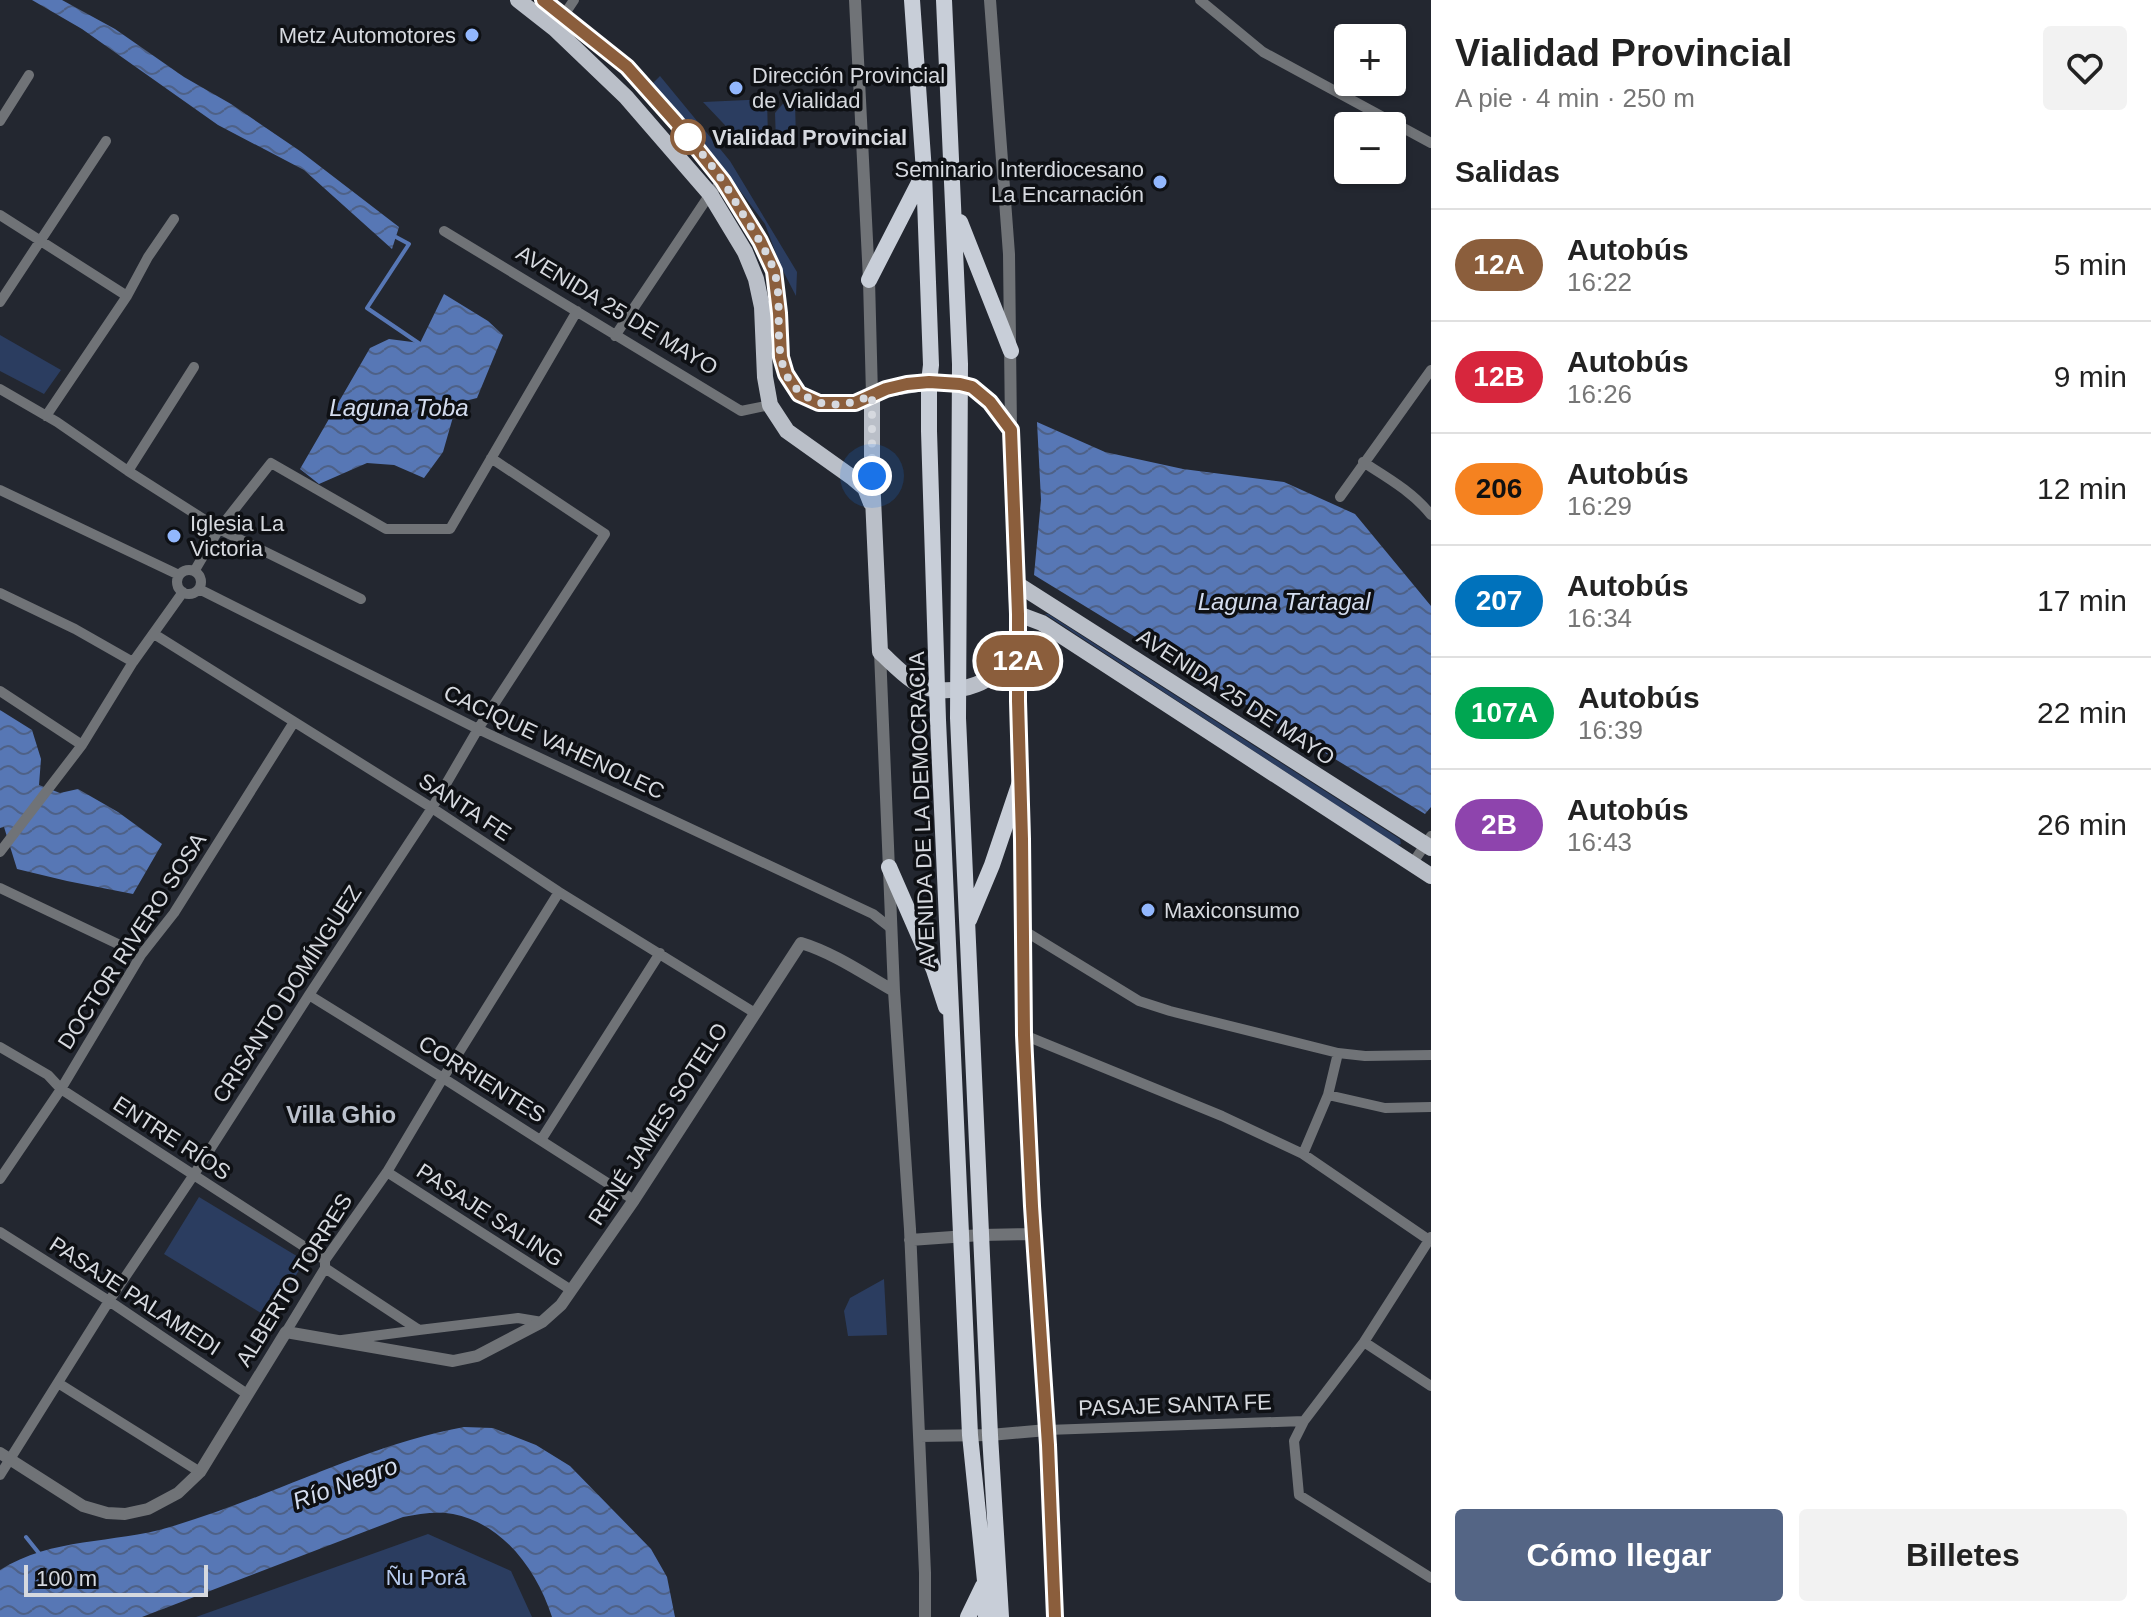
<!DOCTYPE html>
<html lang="es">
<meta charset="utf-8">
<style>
:root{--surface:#fff;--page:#f2f2f2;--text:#222;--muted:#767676;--line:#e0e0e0;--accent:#546585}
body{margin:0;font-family:Arial,sans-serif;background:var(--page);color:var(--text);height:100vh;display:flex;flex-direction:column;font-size:30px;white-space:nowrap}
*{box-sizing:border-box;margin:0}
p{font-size:26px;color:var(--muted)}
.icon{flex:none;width:44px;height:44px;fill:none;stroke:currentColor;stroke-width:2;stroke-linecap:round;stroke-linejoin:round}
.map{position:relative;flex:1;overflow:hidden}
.panel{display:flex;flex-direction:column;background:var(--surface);width:720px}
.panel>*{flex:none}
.badge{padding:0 16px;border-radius:26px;font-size:28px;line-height:52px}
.fabs{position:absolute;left:1334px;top:24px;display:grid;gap:16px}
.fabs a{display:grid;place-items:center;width:72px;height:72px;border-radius:8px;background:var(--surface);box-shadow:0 2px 6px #0004;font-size:40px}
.scale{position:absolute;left:24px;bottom:20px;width:184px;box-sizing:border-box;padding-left:8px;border:4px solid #d6d9df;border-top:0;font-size:22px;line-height:28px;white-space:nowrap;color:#d6d9df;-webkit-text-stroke:6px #0e1014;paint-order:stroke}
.you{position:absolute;width:40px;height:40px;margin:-20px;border:6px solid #fff;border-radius:50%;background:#1a73e8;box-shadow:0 0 0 12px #1a73e833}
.map>.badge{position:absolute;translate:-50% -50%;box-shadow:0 0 0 4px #fff}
h2{padding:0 24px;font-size:30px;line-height:72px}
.round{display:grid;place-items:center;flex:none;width:84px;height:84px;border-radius:8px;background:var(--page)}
.summary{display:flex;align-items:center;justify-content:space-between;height:136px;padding:0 24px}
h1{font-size:38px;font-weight:800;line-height:60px}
.button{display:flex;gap:16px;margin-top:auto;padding:16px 24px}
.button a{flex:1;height:92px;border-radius:8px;background:var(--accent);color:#fff;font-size:32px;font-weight:800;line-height:92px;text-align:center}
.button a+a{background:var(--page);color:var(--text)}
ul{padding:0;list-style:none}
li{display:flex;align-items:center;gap:24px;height:112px;padding:0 24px;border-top:2px solid var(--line)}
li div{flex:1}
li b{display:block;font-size:30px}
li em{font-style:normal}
li .badge{min-width:88px;font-weight:700;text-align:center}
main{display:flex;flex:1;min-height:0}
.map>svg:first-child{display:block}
</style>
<main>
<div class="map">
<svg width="1431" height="1617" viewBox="0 0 1431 1617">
<defs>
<pattern id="water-waves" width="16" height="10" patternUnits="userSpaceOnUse" patternTransform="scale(2)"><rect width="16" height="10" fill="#5777b5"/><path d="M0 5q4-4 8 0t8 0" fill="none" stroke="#4e6187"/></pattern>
</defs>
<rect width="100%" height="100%" fill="#232730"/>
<path fill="#2b3d60" d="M660,76L730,161L797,272L796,296L781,267L765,224L718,161L650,86Z
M767,99L768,138L741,142L703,102Z
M787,99L795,101L796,141L776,143L775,113Z
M0,335L61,370L44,394L0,371Z
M1045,614H1048L1400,839L1401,844L1397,845Z
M199,1197L305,1261L269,1318L164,1254Z
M884,1279L887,1335L848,1336L844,1311L850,1298Z
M428,1534L511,1571L532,1617H196Z"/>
<path fill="url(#water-waves)" d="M32,0H62L115,29L184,77L231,104L300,151L399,227L392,249L304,170L218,125L82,29Z
M444,294L488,321L503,335L477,398L457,403L443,452L424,478L394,465L367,463L319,484L300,469L370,348L389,339L420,343Z
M1037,422L1105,452L1183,469L1284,482L1355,514L1431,606V807L1425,814L1034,575L1041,500Z
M0,710L32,730L41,759L39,785L60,793L78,789L118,812L162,844L133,894L67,881L17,869L4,827L0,828Z
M464,1427L493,1428L536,1445L570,1466L651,1549L667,1577L675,1617H552C537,1571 504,1524 453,1514C437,1511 419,1514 403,1517L142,1617H0V1570C52,1537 113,1544 170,1527C270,1498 362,1446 464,1427Z"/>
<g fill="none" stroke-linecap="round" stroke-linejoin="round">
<path stroke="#5777b5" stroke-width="4" d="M396,237L409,244L367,308L420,344
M26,1537L42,1557"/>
<path stroke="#707377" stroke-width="10" d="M1200,0L1263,52L1431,143
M562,18L574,0
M0,121L29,75
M0,215L127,296
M444,231L741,411L770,405
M0,302L106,141
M615,336L710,194L723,181
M0,389L57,422L128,471L219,529L361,599
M46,416L127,296L148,257L174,219
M1363,462C1388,478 1413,492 1431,515
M128,471L194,367
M0,490L179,575
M1340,497L1431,370
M177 582a12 12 0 1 1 24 0a12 12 0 1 1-24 0Z
M195,570L219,529L271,463L386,529H450L577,311
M199,589L478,729L873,914L892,929
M0,593L75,629L133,662
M154,634L432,808L559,892L755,1013
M0,691L82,745
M0,852L82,745L133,662L183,592
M1412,864L1431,836
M0,888L141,955
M1023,930L1139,1001L1170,1011L1338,1053L1365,1056L1431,1055
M309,995L443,1078L634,1200
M1024,1035L1222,1116L1303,1154L1429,1240
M0,1047L48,1075L61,1089L325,1260
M1328,1095L1385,1108L1431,1107
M541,1140L660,953
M1303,1154L1328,1095L1338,1053
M387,1172L571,1290
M0,1179L61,1089L141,955L174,913L294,722
M0,1232L109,1301L247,1394
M1431,1237L1364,1342L1304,1421L1294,1441L1299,1495L1431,1578
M325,1268L419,1330L518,1318L542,1322
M286,1332L325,1268V1260L387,1172L443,1078L559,892
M342,1340L419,1330
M1364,1342L1431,1386
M58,1383L200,1472
M1047,1430L1304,1421
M0,1475L109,1301L193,1176L309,995L432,808L478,729L605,534L491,458"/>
<path stroke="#707377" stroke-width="12" d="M855,0L869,280L872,395
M990,0L1009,254L1011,430
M1018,645L1024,1035L1032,1206L1048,1445L1055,1617
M880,652L894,991L910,1229L925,1573V1617
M910,1240L981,1235L1034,1234
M919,1436L990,1435L1047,1430
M0,1453L83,1506L107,1513L125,1514L148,1509L178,1493L200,1472L286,1332L453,1361L477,1356L542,1322L561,1305L634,1200L801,943C834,953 864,974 894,991"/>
<path stroke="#babfc8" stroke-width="16" d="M518,0L555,29L626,97L710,194L745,252L756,279L762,307L765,377L770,405L787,431L853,478L865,488L871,503
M543,0L627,67L676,122L723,181L760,241L774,271L779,313L781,357L786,374L799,394L819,403H855L886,389L929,382L960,384L972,387L990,402L1011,430L1018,633C1015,643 1012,654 1006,663C986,689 941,699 913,681C901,673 890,661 880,652L872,476V395
M1017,584L1431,848
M1018,614L1042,623L1431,876"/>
<path stroke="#c8ced8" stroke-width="16" d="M912,0L924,172L931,365L929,382V431L938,720L970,1435L985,1581L986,1617
M944,0L960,364L958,718L990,1435L1001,1617
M960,222L1011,351
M869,280L924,173
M889,867L934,970L946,1007
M969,920L992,865L1020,782
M968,1617L983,1586"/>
</g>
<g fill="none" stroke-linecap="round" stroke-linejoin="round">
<g stroke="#fff" stroke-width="18">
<path id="line" d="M543,0L627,67L676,122L723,181L760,241L774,271L779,313L781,357L786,374L799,394L819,403H855L886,389L907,384L929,382L960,384L972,387L990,402L1011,430L1018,614V701L1022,839L1024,1035L1032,1206L1048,1445L1055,1617"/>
</g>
<use href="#line" stroke="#8b5e3c" stroke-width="12"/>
<path stroke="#d6d9df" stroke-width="8" stroke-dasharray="0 14.4" d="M688,137L686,135C699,150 713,166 724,183C732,195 738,207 746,219C756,235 766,250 773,268C789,310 760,376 813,400C833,409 854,403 872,395V476"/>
</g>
<g fill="#92b7fd" stroke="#0e1014" stroke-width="3">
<circle cx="472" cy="35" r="8"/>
<circle cx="736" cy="88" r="8"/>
<circle cx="1160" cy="182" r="8"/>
<circle cx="174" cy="536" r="8"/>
<circle cx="1148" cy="910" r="8"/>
</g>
<circle fill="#fff" stroke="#8b5e3c" stroke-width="4" cx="688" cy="137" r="16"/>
<g text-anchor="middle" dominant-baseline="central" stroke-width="7" stroke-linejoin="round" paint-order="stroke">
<g font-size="22" fill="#d6d9df" stroke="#0e1014" text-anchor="start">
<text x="456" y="35" text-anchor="end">Metz Automotores</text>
<text x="752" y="75">Dirección Provincial<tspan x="752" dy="25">de Vialidad</tspan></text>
<text x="1144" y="169" text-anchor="end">Seminario Interdiocesano<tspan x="1144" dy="25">La Encarnación</tspan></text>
<text x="190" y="523">Iglesia La<tspan x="190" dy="25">Victoria</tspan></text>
<text x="1164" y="910">Maxiconsumo</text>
</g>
<g font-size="22" font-weight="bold" fill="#d6d9df" stroke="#0e1014" text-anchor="start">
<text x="712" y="137">Vialidad Provincial</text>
</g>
<g font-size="22" fill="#d6d9df" stroke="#0e1014">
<text transform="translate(617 310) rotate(31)">AVENIDA 25 DE MAYO</text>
<text transform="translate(1236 697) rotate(33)">AVENIDA 25 DE MAYO</text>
<text transform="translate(554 742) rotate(25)">CACIQUE VAHENOLEC</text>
<text transform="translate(465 807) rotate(33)">SANTA FE</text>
<text transform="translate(922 810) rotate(-92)">AVENIDA DE LA DEMOCRACIA</text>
<text transform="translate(132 941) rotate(-57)">DOCTOR RIVERO SOSA</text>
<text transform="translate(287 994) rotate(-57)">CRISANTO DOMÍNGUEZ</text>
<text transform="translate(482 1079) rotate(32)">CORRIENTES</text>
<text transform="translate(658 1124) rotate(-57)">RENÉ JAMES SOTELO</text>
<text transform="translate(172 1138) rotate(33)">ENTRE RÍOS</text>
<text transform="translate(490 1215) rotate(33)">PASAJE SALING</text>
<text transform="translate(294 1280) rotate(-58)">ALBERTO TORRES</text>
<text transform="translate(135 1296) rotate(33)">PASAJE PALAMEDI</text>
<text transform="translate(1175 1405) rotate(-2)">PASAJE SANTA FE</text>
</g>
<g font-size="22" fill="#b8cbee" stroke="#0e1014">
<text x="426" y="1577">Ñu Porá</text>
</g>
<g font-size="24" font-style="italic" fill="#d4ddef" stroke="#0e1014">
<text x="399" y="407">Laguna Toba</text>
<text x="1284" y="601">Laguna Tartagal</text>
<text transform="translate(345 1483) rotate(-20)">Río Negro</text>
</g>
<g font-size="24" font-weight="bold" fill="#bcc2cd" stroke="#0e1014">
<text x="341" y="1114">Villa Ghio</text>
</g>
</g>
</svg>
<div class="fabs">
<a>+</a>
<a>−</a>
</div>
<div class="scale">100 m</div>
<div class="you" style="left:872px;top:476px"></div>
<b class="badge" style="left:1018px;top:661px;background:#8b5e3c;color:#fff">12A</b>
</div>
<section class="panel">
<div class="summary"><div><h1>Vialidad Provincial</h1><p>A pie · 4 min · 250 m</p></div><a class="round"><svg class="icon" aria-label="heart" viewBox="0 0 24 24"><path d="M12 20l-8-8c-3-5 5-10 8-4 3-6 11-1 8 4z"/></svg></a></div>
<h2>Salidas</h2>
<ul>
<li><span class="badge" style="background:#8b5e3c;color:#fff">12A</span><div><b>Autobús</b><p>16:22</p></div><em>5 min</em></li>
<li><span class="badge" style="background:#d7263d;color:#fff">12B</span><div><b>Autobús</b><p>16:26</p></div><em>9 min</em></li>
<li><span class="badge" style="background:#f58220;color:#111">206</span><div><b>Autobús</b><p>16:29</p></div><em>12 min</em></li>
<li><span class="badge" style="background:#0072bc;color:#fff">207</span><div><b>Autobús</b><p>16:34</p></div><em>17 min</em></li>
<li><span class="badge" style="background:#00a651;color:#fff">107A</span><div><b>Autobús</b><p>16:39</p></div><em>22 min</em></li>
<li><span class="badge" style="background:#8e44ad;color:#fff">2B</span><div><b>Autobús</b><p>16:43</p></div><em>26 min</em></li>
</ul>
<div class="button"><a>Cómo llegar</a><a>Billetes</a></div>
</section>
</main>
